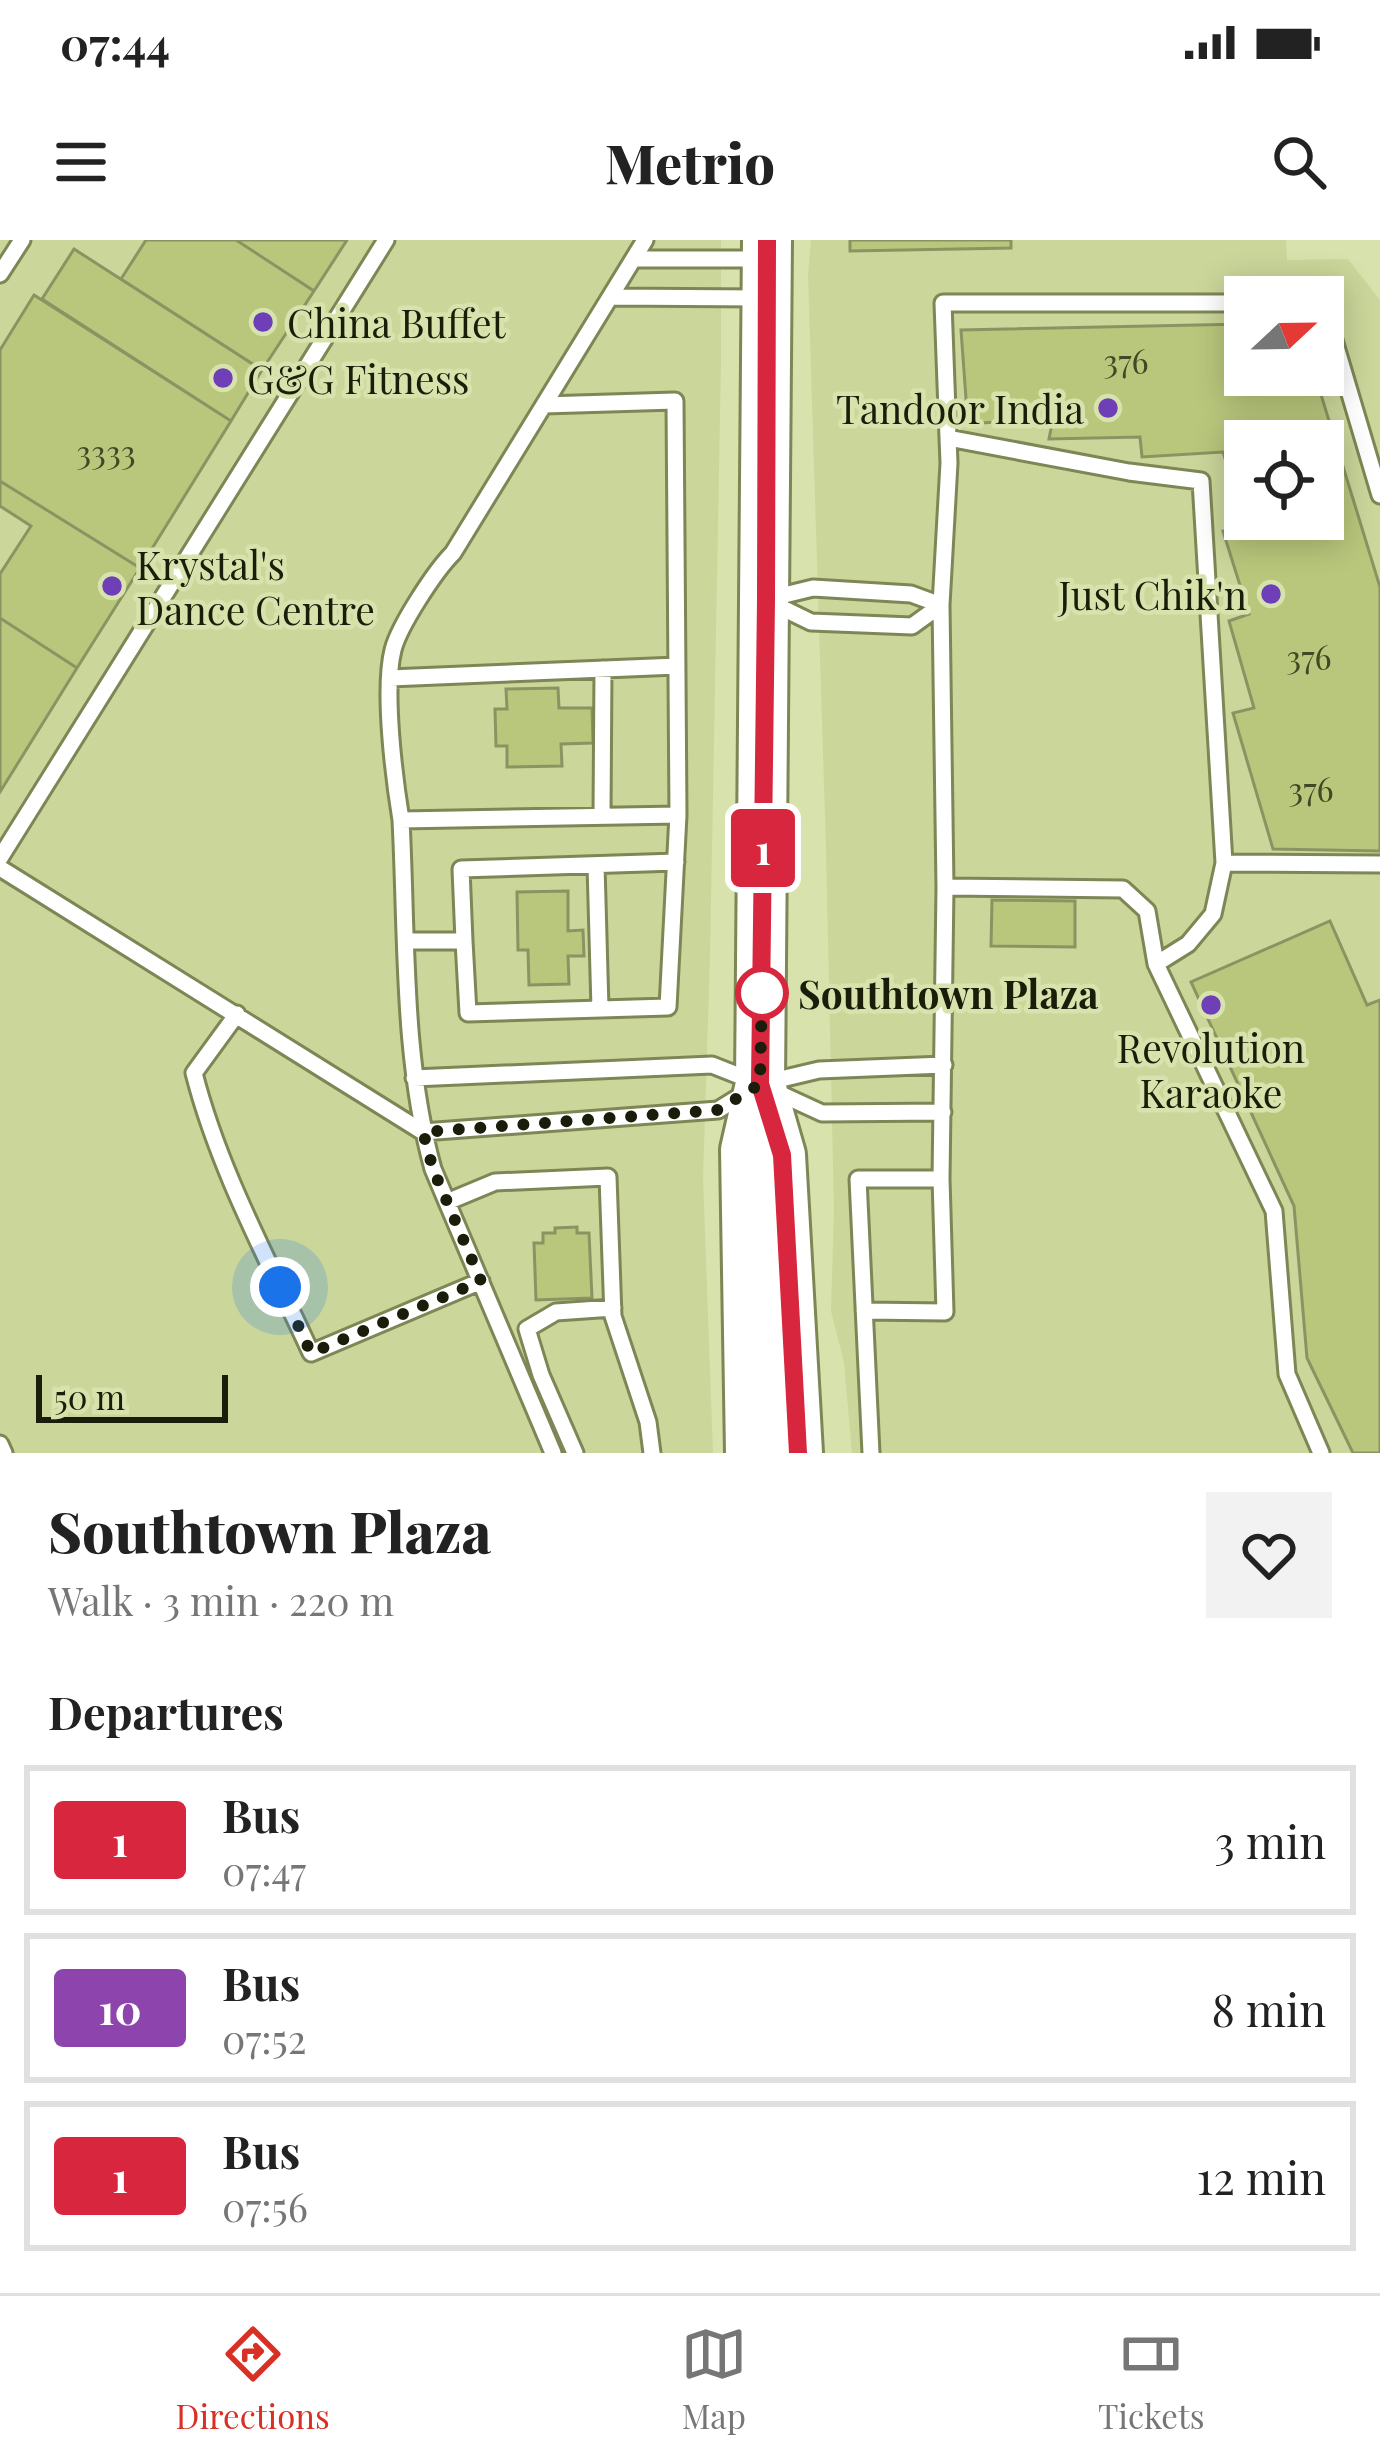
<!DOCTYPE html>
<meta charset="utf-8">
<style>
:root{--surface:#fff;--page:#f2f2f2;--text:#222;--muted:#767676;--line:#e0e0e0;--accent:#d93025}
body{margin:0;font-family:"Playfair Display",serif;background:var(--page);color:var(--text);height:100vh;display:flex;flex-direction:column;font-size:45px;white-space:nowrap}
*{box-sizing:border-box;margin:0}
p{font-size:39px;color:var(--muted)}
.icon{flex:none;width:66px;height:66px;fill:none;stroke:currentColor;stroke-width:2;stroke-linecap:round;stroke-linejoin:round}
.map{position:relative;height:1213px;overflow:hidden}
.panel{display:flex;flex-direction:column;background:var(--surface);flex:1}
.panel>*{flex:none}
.badge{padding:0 24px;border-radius:9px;font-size:42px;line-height:78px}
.needle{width:78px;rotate:68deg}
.fabs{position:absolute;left:1224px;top:36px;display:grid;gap:24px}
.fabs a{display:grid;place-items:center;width:120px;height:120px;border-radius:0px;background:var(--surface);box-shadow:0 6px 30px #0003;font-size:60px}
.scale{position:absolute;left:36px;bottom:30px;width:192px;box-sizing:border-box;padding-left:12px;border:6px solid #1a1d09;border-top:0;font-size:33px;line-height:42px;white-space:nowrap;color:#1a1d09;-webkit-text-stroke:9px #d7e2ad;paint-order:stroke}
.you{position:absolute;width:60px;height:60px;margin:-30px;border:9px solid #fff;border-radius:50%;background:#1a73e8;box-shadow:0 0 0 18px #1a73e833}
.map>.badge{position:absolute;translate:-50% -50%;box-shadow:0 0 0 6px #fff}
h2{padding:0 48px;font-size:45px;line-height:108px}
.round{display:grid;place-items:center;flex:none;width:126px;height:126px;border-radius:0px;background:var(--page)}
.headline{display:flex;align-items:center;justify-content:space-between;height:204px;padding:0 48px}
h1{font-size:57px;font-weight:800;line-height:90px}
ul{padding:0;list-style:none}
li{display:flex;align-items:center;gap:36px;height:150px;margin:0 24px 18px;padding:0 24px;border:6px solid var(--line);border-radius:0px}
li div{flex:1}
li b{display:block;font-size:45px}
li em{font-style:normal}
li .badge{min-width:132px;font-weight:700;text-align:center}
.status{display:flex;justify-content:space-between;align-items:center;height:84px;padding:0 60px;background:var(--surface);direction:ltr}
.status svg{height:33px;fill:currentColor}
header{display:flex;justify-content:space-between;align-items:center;height:156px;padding:0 48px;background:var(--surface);font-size:54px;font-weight:800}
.tab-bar{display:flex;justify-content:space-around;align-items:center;height:168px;border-top:3px solid var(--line);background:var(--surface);font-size:33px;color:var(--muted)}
.tab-bar a{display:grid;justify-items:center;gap:6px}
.tab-bar .current{color:var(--accent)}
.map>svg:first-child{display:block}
</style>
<div class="status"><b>07:44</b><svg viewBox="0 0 49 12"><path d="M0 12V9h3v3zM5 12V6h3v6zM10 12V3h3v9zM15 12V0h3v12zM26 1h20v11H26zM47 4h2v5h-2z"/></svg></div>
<header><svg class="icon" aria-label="menu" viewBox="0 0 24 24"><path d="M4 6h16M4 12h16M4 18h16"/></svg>Metrio<svg class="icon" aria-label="search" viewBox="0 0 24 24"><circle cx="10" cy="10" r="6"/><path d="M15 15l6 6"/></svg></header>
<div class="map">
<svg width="1380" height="1213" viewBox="0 0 1380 1213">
<rect width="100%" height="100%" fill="#d7e2ad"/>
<path fill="#cad69a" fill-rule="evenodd" d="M0,0H721V122L710,716L703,938L713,1213H0Z
M811,0H1286L1287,20L1348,19L1380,60V1213H852L844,1122L831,1071L834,970L826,608L808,34ZM1245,57H1323V135H1245ZM1245,201H1323V279H1245Z"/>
<path fill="#b9c77c" stroke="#8a9462" stroke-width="3" fill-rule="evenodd" d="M146,0H236L314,51L262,130L121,39Z
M236,0H347L314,51Z
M850,0H1011V8L850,11Z
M74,9L262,130L231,181L42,59Z
M34,55L231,181L140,328L0,241V110Z
M1245,84V135H1315L1380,347V611L1273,609L1233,473L1254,468L1229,381L1249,374L1223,291L1246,286L1223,212L1142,217L1140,197L1049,199L1053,179L980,183L967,172L961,90ZM1245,201H1323V279H1245Z
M0,241L140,328L77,428L0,378V334L31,286L0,266Z
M0,378L77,428L0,552Z
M558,448L559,468H592L593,503L561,504L562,526L507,527V506H496L495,469H507L506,449Z
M568,651V691L583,690L584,716H568L569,744L529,745L528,710H518L517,652Z
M992,660L1075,661V707L991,706Z
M1330,681L1367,765L1380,760V1213H1353L1307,1118L1294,966L1191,742Z
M577,987V993H589L592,1058L536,1060L534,1003H543V993H555V988Z"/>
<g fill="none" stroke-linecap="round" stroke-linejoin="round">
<g stroke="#7d8655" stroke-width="21">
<path id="service" d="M635,19H758
M0,34L22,0
M612,57L759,58
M1245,63H943L948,198L1129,232L1201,241L1224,623L1213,674L1188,704L1156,724L1274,971L1287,1134L1321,1213
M1323,63L1380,255
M768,359L813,348L911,354L941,365
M770,362L811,382L912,386L941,365
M390,438L677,426
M602,576L603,429
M401,580L678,575L675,161L544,165
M0,618L386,0
M1224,623L1380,624
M596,625L600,769
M0,628L423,892L718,870L760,844L819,830L944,825
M945,647L1123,649L1147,671L1156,724
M407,701H464L468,773L668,767L678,575
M464,701L461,629L676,622
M237,774L194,833C219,931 269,1021 311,1113L481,1041
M414,838L712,825L750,840
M772,850L822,873L943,872
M447,962L495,942L608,937L613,1076L648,1182L652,1213
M864,1071L945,1072L941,939L945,647L941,365L949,223L948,198
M0,1204L4,1213
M553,1213L433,929C402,817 407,696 401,580C394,537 383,450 393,410C399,386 435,331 453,313L645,0
M575,1213L541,1135L527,1089L556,1072L613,1068
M871,1213L858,939H941"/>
</g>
<g stroke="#7d8655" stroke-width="54">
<path id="primary" d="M762,849L781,915L798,1213
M750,1213L745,910L760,844L767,0"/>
</g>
<use href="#service" stroke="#fff" stroke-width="15"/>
<use href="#primary" stroke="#fff" stroke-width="48"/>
</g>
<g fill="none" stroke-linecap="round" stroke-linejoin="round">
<g stroke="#fff" stroke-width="27">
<path id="line" d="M767,0L766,360L760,844L782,915L798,1213"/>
</g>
<use href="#line" stroke="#d7263d" stroke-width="18"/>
<path stroke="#1a1d09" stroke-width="12" stroke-dasharray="0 21.6" d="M280,1047L311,1113L481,1041L433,929L423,892L718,870L760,844L762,747V753"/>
</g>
<g fill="#6e3fb6" stroke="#d7e2ad" stroke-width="4.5">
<circle cx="263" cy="82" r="12"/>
<circle cx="223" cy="138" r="12"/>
<circle cx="1108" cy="168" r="12"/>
<circle cx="112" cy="346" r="12"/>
<circle cx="1271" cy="354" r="12"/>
<circle cx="1211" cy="765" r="12"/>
</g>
<circle fill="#fff" stroke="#d7263d" stroke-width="6" cx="762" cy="753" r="24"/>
<g text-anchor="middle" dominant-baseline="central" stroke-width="9" stroke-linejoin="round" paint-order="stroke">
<g font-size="33" fill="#424826">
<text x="1126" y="120">376</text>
<text x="106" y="211">3333</text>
<text x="1309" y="416">376</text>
<text x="1311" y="548">376</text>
</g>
<g font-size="39" fill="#1a1d09" stroke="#d7e2ad" text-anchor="start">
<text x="287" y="82">China Buffet</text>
<text x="247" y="138">G&amp;G Fitness</text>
<text x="1084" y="168" text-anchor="end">Tandoor India</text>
<text x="136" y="324">Krystal's<tspan x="136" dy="45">Dance Centre</tspan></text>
<text x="1247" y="354" text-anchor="end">Just Chik'n</text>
<text x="1211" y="807" text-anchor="middle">Revolution<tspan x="1211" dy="45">Karaoke</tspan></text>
</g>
<g font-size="39" font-weight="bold" fill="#1a1d09" stroke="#d7e2ad" text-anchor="start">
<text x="798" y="753">Southtown Plaza</text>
</g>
</g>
</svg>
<div class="fabs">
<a><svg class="needle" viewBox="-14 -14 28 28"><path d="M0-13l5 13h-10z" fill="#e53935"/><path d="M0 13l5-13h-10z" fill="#767676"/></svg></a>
<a><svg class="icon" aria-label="locate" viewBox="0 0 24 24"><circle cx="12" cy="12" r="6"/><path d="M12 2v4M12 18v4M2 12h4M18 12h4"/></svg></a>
</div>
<div class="scale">50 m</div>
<div class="you" style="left:280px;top:1047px"></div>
<b class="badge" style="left:763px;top:608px;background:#d7263d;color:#fff">1</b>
</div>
<section class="panel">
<div class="headline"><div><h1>Southtown Plaza</h1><p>Walk · 3 min · 220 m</p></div><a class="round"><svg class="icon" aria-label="heart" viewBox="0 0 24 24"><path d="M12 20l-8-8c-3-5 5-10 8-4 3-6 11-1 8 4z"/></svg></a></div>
<h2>Departures</h2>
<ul>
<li><span class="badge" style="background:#d7263d;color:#fff">1</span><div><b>Bus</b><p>07:47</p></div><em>3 min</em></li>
<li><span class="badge" style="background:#8e44ad;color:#fff">10</span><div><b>Bus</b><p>07:52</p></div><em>8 min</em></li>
<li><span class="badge" style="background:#d7263d;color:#fff">1</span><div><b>Bus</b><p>07:56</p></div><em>12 min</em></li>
</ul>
</section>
<nav class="tab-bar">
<a class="current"><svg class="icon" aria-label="directions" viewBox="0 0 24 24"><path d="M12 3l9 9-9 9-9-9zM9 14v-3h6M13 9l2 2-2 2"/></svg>Directions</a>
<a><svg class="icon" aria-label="map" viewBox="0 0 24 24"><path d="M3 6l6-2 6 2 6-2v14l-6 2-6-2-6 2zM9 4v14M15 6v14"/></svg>Map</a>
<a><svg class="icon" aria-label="tickets" viewBox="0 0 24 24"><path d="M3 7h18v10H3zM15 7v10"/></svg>Tickets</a>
</nav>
